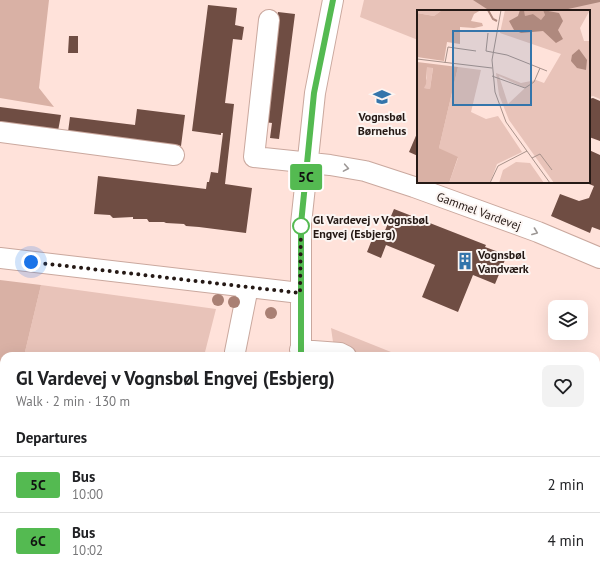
<!DOCTYPE html>
<meta charset="utf-8">
<style>
:root{--surface:#fff;--page:#f2f2f2;--text:#202124;--muted:#757577;--line:#e0e0e0}
body{margin:0;font-family:"PT Sans",sans-serif;background:var(--page);color:var(--text);height:100vh;display:flex;flex-direction:column;font-size:15px;white-space:nowrap}
*{box-sizing:border-box;margin:0}
p{font-size:13px;color:var(--muted)}
.icon{flex:none;width:22px;height:22px;fill:none;stroke:currentColor;stroke-width:2;stroke-linecap:round;stroke-linejoin:round}
.map{position:relative;flex:1;overflow:hidden}
.drawer{position:absolute;left:0px;top:352px;width:600px;height:224px;display:flex;flex-direction:column;background:var(--surface);border-radius:12px 12px 0 0;box-shadow:0 4px 16px #0002}
.drawer>*{flex:none}
.badge{padding:0 8px;border-radius:3px;font-size:14px;line-height:26px}
.tools{position:absolute;left:548px;top:300px;display:grid;gap:8px}
.tools a{display:grid;place-items:center;width:40px;height:40px;border-radius:8px;background:var(--surface);box-shadow:0 4px 16px #0002;font-size:20px}
.you{position:absolute;width:20px;height:20px;margin:-10px;border:3px solid #fff;border-radius:50%;background:#1a73e8;box-shadow:0 0 0 6px #1a73e833}
.map>.badge{position:absolute;translate:-50% -50%;box-shadow:0 0 0 2px #fff}
h2{padding:0 16px;font-size:15px;line-height:36px}
.round{display:grid;place-items:center;flex:none;width:42px;height:42px;border-radius:8px;background:var(--page)}
.headline{display:flex;align-items:center;justify-content:space-between;height:68px;padding:0 16px}
h1{font-size:19px;font-weight:700;line-height:30px}
ul{padding:0;list-style:none}
li{display:flex;align-items:center;gap:12px;height:56px;padding:0 16px;border-top:1px solid var(--line)}
li div{flex:1}
li b{display:block;font-size:15px}
li em{font-style:normal}
li .badge{min-width:44px;font-weight:700;text-align:center}
.map>svg:first-child{display:block}
</style>
<div class="map">
<svg width="600" height="576" viewBox="0 0 600 576">
<rect width="100%" height="100%" fill="#ffe2da"/>
<path fill="#e8c3b9" d="M364,0H600V99L593,96L589,97V11H418V40L360,17Z
M41,285L216,309L204,356H24Z
M331,328L401,356H359L351,352L335,356Z
M600,391V576H378L376,572H596V392Z
M4,440V572H152L151,576H0V457Z"/>
<path fill="#d9b1a5" d="M0,0H49L39,88L54,107L0,98Z
M0,280L41,285L24,356H4V440L0,457Z"/>
<path fill="#af897e" d="M473,0H600V2L559,11H490Z"/>
<path fill="#6f4d43" d="M208,5L237,8L235,25L244,27L242,40L233,39L225,103L234,104L225,184L252,188L246,233L199,227L186,226L184,224L166,223L164,222H149L147,219H133V217L113,218L110,215L94,214L98,176L206,189L207,182H209L211,172L218,173L223,133H221V135L192,131Z
M278,12L295,14L279,139L270,138L272,123L264,122Z
M69,36H78V53H68Z
M593,98L600,101V141L589,137V99Z
M0,107L61,115L58,131L0,123Z
M137,109L185,115L181,146L68,132L70,117L135,125Z
M418,131V156L409,152Z
M589,150L600,155V230L592,227L590,233L551,216L560,194L579,201L589,198L594,186L584,182H589Z
M394,209L486,245L485,247L507,255L495,284L473,275L458,312L422,297L435,265L386,245L381,258L367,252L373,237L381,240Z"/>
<g fill="none" stroke-linecap="round" stroke-linejoin="round">
<g stroke="#caa89e" stroke-width="22">
<path id="minor" d="M269,20L254,157L330,165L365,171L414,187L538,232L600,258
M0,132L174,155
M0,258L300,293
M300,350L340,353L346,356
M235,352L248,287
M301,356V224L315,93L333,0
M596,423L600,420
M349,572L350,576"/>
</g>
<use href="#minor" stroke="#fff" stroke-width="20"/>
</g>
<g fill="#a98074">
<circle cx="218" cy="300" r="6"/>
<circle cx="234" cy="302" r="6"/>
<circle cx="271" cy="313" r="6"/>
</g>
<defs><path id="oneway-chevron" d="M-2-3.5L2.5 0L-2 3.5" fill="none" stroke-width="1.6" stroke-linecap="round" stroke-linejoin="round"/></defs>
<g stroke="#9d9896">
<use href="#oneway-chevron" transform="translate(346 168) rotate(10)"/>
<use href="#oneway-chevron" transform="translate(535 232) rotate(21)"/>
</g>
<g fill="none" stroke-linecap="round" stroke-linejoin="round">
<g stroke="#fff" stroke-width="9">
<path id="line" d="M301,356V224L314,93L333,0"/>
</g>
<use href="#line" stroke="#54ba51" stroke-width="6"/>
<path stroke="#251915" stroke-width="4" stroke-dasharray="0 7.2" d="M31,262L300,293L301,224V226"/>
</g>
<defs>
<g id="school-bare" transform="scale(1.38)"><path d="M0-5L7-2L0 1L-7-2ZM-4 1L0 2.5L4 1V4Q0 6-4 4Z" fill="#3475ab" stroke="#fcf5f2" stroke-width="2.5" paint-order="stroke"/></g>
<g id="building-bare" transform="scale(1.38)"><path d="M-4-6H4V6H1V3H-1V6H-4ZM-2.5-4.3h1.7v1.8h-1.7ZM.8-4.3h1.7v1.8H.8ZM-2.5-1h1.7V.8h-1.7ZM.8-1h1.7V.8H.8Z" fill="#3475ab" stroke="#fcf5f2" stroke-width="2.5" paint-order="stroke"/></g>
</defs>
<g fill-rule="evenodd">
<use href="#school-bare" x="382" y="97"/>
<use href="#building-bare" x="465" y="261"/>
</g>
<circle fill="#fff" stroke="#54ba51" stroke-width="2" cx="301" cy="226" r="8"/>
<g text-anchor="middle" dominant-baseline="central" stroke-width="4" stroke-linejoin="round" paint-order="stroke">
<g font-size="12" font-weight="bold" fill="#251915" stroke="#fcf5f2">
<text x="382" y="116">Vognsbøl<tspan x="382" dy="14">Børnehus</tspan></text>
<text x="478" y="254" text-anchor="start">Vognsbøl<tspan x="478" dy="14">Vandværk</tspan></text>
</g>
<g font-size="12" fill="#251915" stroke="#fcf5f2">
<text transform="translate(479 211) rotate(20)">Gammel Vardevej</text>
</g>
<g font-size="12" font-weight="bold" fill="#251915" stroke="#fcf5f2" text-anchor="start">
<text x="313" y="219">Gl Vardevej v Vognsbøl<tspan x="313" dy="14">Engvej (Esbjerg)</tspan></text>
</g>
</g>
<g transform="translate(417 10)">
<rect width="173" height="173" fill="#ffe2da"/>
<path d="M0,0H25L17,6L0,3ZM88,0H173L163,18L167,31H173V173H137L92,110L82,85L79,63L104,73L119,70L127,73L144,44L83,23ZM82,66L108,78L91,94ZM10,57H16L13,79L6,78L10,68ZM41,57L64,60L54,102L69,109L81,106L105,142L80,154L73,173H32L41,148L22,138ZM99,152L113,153L127,173H82L86,160Z" fill="#e8c3b9" fill-rule="evenodd"/>
<path d="M25,0H64L57,4L54,11L65,13L66,16L57,18L43,17V34L30,32L27,51L0,47V3L17,6ZM107,0H126L128,5L124,10L116,4L108,6ZM0,52L41,57L22,138L41,147L32,173H0ZM10,57L16,58L13,79L7,78L9,74Z" fill="#d9b1a5" fill-rule="evenodd"/>
<path d="M103,0H107L108,6L116,4L124,10L128,5L126,0L142,3L146,11L141,20L146,29L139,33L126,21L104,23L97,20L92,11L101,6ZM162,39L170,50L169,60L160,58L154,51L155,45Z" fill="#af897e"/>
<path fill="none" stroke="#af897e" stroke-width="2" d="M71,0L76,9L80,11"/>
<path fill="none" stroke="#a8928b" stroke-width="1" d="M84,0L75,50L78,82L89,112L133,173M71,23L69,41L90,45L130,61M0,49L75,58M28,53L31,37L59,41M75,66L108,78L117,72L123,58M115,148L123,144L135,160M73,173L81,156L110,141"/>
<path fill="#3475ab" fill-opacity="0.15" stroke="#3475ab" stroke-width="2" d="M36,21H114V95H36Z"/>
<rect width="173" height="173" fill="none" stroke="#251915" stroke-width="2"/>
</g>
</svg>
<div class="tools">
<a><svg class="icon" aria-label="layers" viewBox="0 0 24 24"><path d="M12 4l9 5-9 5-9-5zM3 14l9 5 9-5"/></svg></a>
</div>
<div class="you" style="left:31px;top:262px"></div>
<b class="badge" style="left:306px;top:177px;background:#54ba51;color:#111">5C</b>
<section class="drawer">
<div class="headline"><div><h1>Gl Vardevej v Vognsbøl Engvej (Esbjerg)</h1><p>Walk · 2 min · 130 m</p></div><a class="round"><svg class="icon" aria-label="heart" viewBox="0 0 24 24"><path d="M12 20l-8-8c-3-5 5-10 8-4 3-6 11-1 8 4z"/></svg></a></div>
<h2>Departures</h2>
<ul>
<li><span class="badge" style="background:#54ba51;color:#111">5C</span><div><b>Bus</b><p>10:00</p></div><em>2 min</em></li>
<li><span class="badge" style="background:#54ba51;color:#111">6C</span><div><b>Bus</b><p>10:02</p></div><em>4 min</em></li>
</ul>
</section>
</div>
